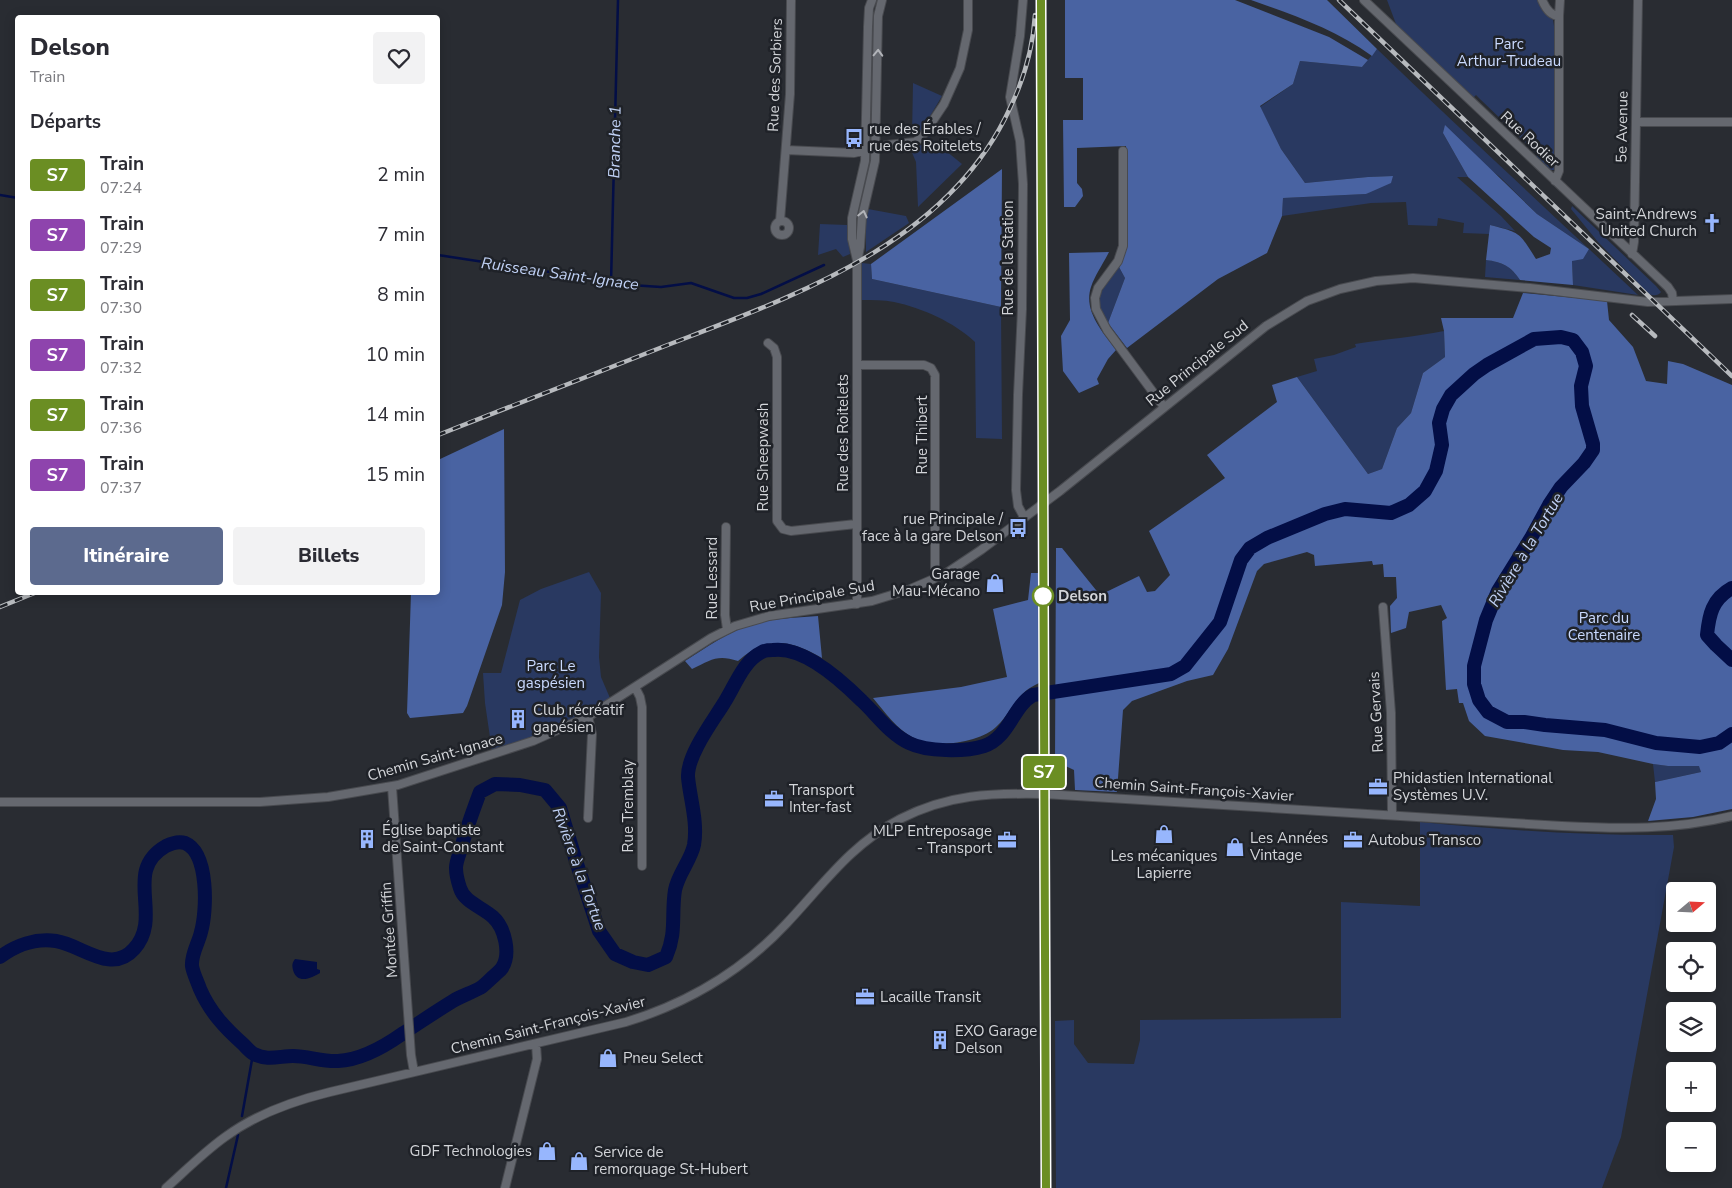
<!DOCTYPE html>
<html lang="fr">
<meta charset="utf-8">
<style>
:root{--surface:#fff;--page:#f2f2f3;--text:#2b2b33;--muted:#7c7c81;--accent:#5c6a8e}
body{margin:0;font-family:"Nunito Sans",sans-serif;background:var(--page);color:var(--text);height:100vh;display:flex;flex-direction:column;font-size:19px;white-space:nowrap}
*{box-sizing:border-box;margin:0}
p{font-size:16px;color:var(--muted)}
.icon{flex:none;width:28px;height:28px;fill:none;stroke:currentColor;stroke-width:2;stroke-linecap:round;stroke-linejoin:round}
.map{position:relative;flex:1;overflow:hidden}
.details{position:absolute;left:15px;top:15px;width:425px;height:580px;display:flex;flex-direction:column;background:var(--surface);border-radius:5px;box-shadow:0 2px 12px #0003}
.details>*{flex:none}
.badge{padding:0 10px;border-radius:4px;font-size:18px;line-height:32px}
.needle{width:32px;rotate:71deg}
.fabs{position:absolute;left:1666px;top:882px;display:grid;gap:10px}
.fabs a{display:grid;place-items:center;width:50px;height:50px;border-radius:5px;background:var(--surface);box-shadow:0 2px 12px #0003;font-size:25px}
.map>.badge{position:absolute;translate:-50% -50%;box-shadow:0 0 0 2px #fff}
h2{padding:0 15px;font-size:19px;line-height:45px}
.round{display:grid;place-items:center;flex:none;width:52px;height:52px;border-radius:5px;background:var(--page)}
.head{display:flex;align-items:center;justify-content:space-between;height:85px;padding:0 15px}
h1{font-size:24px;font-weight:800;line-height:38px}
.button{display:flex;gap:10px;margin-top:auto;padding:10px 15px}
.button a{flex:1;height:58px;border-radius:5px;background:var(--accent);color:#fff;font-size:20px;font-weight:800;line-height:58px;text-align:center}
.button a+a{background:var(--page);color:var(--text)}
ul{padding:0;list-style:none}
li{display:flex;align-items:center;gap:15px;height:60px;padding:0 15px}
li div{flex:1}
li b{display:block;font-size:19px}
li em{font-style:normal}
li .badge{min-width:55px;font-weight:700;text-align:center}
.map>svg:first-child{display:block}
</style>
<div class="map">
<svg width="1732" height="1188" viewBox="0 0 1732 1188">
<rect width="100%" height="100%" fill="#292c32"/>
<path fill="#293961" d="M1387,0H1538L1553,20L1554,26V170H1550L1538,160L1536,153L1481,100L1476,95L1473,98L1396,24Z
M1377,49C1463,132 1551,213 1638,295L1573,285L1572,261L1589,249L1537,214L1500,177L1443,133L1468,177H1457L1501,216L1515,231L1490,225L1489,234L1463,233L1464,223L1438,218L1437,226L1408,225L1406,202L1371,203L1282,216L1283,198L1366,194L1392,176L1368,177L1305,183L1281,149L1260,107L1293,84L1300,61L1362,67Z
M913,83L942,96L920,133L912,136Z
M929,137L962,164L918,207L916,162L910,148L922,145Z
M1572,206L1656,286L1661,292C1658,296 1654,296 1649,294L1598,242L1571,209Z
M868,209L906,216L909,223L866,252V220Z
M820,224L847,225L850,254L843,257L836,249L818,255Z
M1486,260C1502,262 1511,266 1520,280L1485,277Z
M862,263L871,264L872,279L1001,307L1002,439L976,438L975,342C954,322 922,308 894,302C884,300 872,300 862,300Z
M1119,267L1125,278L1108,323C1089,298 1104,288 1119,267Z
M1444,331L1445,357L1423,373L1411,413L1397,428L1382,469L1368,474L1297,377L1317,371L1314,359L1334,355L1356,347L1355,344C1385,339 1415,337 1444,331Z
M589,572L601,593L599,657L601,677L610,698C573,721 534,738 492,751L485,703L483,673H501L520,600L541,589Z
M1653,764L1668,766H1700L1701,772L1655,782Z
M1420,822C1504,830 1589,836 1673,835L1674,847L1621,1137L1602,1188H1056L1055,1021L1074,1020V1044L1088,1063L1134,1064L1140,1040V1020L1341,1018V902L1420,906Z"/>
<path fill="#4963a2" d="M1065,0H1235L1329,37L1368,60L1362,67L1300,61L1293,84L1260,106L1281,149L1305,183L1368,177L1393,176L1391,183L1366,194L1283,198L1282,216L1267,253L1218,279L1127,348L1108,323L1125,278L1119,267L1128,243L1126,146L1077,148V183L1082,189L1083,196L1075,207H1064L1063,120H1083V78H1065Z
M1251,0H1327L1377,49L1372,56C1335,29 1293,15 1251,0Z
M1445,125L1537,214L1589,249L1583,259L1572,261L1573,285L1520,280C1511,266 1502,262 1486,260L1490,225C1521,233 1519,232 1536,259L1550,254L1551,248L1534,237L1468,177L1443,133Z
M1002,169L1001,307L872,279L871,264Z
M1109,252C1103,264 1095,275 1091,287C1083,311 1103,332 1116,350L1108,359L1097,379L1099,384L1079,393L1063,371L1061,336L1070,320L1069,253Z
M1523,293L1607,301L1609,320L1633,347L1646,381L1667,384L1668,361L1683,364L1732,385V809L1693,817L1648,821L1656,799L1655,782L1701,772L1699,766H1668L1653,764L1598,752L1563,750L1485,736L1469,721L1463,703H1459L1457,689L1446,690L1442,621L1447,618L1441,605L1409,612L1406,628L1391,633L1390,606L1397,598L1396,577H1384L1383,564L1373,565L1372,561L1315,566L1314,555L1307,552L1264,564L1257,571L1228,649L1213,675L1187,681L1132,701L1123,710L1117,792L1075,790L1074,770L1055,761L1056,548H1062L1100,595L1139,576L1147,592L1155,591L1170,575L1149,531L1225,478L1207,455L1277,402L1272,385L1297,377L1368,474L1382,469L1397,428L1411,413L1423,373L1445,357L1444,331L1441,318H1513Z
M504,429L505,572L502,605L467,706L463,713L410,718L407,713L411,593L438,592V460Z
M1031,573H1039V683C1016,693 1013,710 997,726C981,743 933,749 914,738C897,730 885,712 873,698L961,687L1007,677L993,609L1028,600Z
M818,616L822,658C791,640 767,635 738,661C717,654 711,660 692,669L685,661C707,647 728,632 753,624C774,618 797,618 818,616Z"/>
<path fill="#030e46" d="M295,959L317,962V969L320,970V973C312,978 297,985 293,970C292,965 292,963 295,959Z"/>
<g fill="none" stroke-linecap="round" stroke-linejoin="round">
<path stroke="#030e46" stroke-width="2.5" d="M0,195L18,198
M438,255L550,272L615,284L661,287L691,283L734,298H747L761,294L824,265
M611,283L618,0
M242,1116L253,1054
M226,1188L238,1135"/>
<path stroke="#030e46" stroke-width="14" d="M1732,588C1712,599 1709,615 1707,635L1716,645L1732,660
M0,957C16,945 36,938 56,941C82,945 111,975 134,949C164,916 122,871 166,846C172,843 179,841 185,843C209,853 207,911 201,932C199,942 191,954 192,966C193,973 198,983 200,989C210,1012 225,1028 243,1044C246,1047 250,1052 254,1054C267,1061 280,1056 293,1056C308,1056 323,1062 338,1061C360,1060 385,1046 402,1034C419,1023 435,1012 453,1001C461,996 471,993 480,988C485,985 490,979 495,975C497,973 500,971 502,968C511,954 505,928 493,917C482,907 464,902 460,888C458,882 456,874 456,868C456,862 459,855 461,849C466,829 473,811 480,792L495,784L520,785L545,790L560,808L576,861L599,931L615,954L633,962L648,965L666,957C677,932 671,915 675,890C678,874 691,860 694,845C698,822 690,799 688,777C687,755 713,721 724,703C735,686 743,661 762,652C765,650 769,650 773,650C803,646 841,680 862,701C877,715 890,734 909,743C927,752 965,752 984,746C1009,738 1013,706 1033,695L1171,674L1185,666L1220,622L1241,560L1250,548L1267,538L1325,514L1345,509L1391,513L1409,505L1425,491L1436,471L1442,445L1439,423L1443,409L1451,395L1474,374L1487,365L1534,339L1561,337L1573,340L1582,352L1586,366L1581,386L1582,406L1593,444V450L1584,463L1561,487L1549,505L1531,538L1498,591L1486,620L1474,666V684L1479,700L1488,712L1507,722H1524L1545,725L1605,730L1656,743L1700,747L1719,743L1732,734"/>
<g stroke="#484a4f" stroke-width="10">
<path id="minor" d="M1023,0L1020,36L1010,97L1020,141L1023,184L1022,309L1018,395L1016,490L1018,506L1024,517
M1364,0L1668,287L1672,293L1673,301
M1542,0C1545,7 1550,16 1559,16
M1636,122H1732
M786,150L854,153L887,145L915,142L922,137L944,104L960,68L968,30V0
M1123,151V246L1118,261L1098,288L1095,298L1096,309L1107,330L1164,407
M1555,181L1559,171V16L1560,0
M775 228a7 7 0 1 1 14 0a7 7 0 1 1-14 0Z
M780,221L790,94L791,0
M1632,254L1634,242L1638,0
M857,260L852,239V218L865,161L868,27L869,8L872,0
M768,343L774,348L777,357V521L783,529L791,531L856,524
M857,365H924L931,368L935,375V568L938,577
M726,527L725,615L727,629
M857,604V262L860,247L862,217L875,161L878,16L882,0
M1383,607L1391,713L1392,815
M635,687L640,697L642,707V866
M588,716L592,734L588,818
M392,787L411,1055L414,1072
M0,802H260L328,797L398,785L533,741L591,715L711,638L735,626L769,616L872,601L908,590L945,574L981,550L1060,491L1266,326L1307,301L1340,289L1376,281L1413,278L1530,288L1648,302L1732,299
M166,1188C185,1171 204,1152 225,1137C256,1114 293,1101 330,1092L626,1022C688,1003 742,971 786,924C823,885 850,845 900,819C949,794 991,793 1044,794L1562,826C1620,829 1675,830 1732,816
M505,1188L537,1059L536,1044"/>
</g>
<use href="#minor" stroke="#65686f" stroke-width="8"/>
<g stroke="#b7babe" stroke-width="4.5">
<path id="rail" d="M1041,0L1046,1188
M1339,0L1732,376
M1632,315L1655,336
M438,435C513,405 589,376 665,346C794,296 948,244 1010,108C1024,79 1033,47 1035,15
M0,607L37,592"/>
</g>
<use href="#rail" stroke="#1f2228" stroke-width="2.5" stroke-dasharray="8" stroke-linecap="butt"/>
</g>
<defs><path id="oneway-chevron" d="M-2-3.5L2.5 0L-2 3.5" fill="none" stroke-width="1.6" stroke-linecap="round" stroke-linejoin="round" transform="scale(1.25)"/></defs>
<g stroke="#b2b4b9">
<use href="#oneway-chevron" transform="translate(878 53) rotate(-88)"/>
<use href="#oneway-chevron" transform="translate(863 214) rotate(-77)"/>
</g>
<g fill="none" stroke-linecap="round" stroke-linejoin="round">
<g stroke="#fff" stroke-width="11">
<path id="line" d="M1041,0L1046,1188"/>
</g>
<use href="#line" stroke="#6b8e23" stroke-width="8"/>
</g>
<defs>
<g id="bus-bare" transform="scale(1.5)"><path d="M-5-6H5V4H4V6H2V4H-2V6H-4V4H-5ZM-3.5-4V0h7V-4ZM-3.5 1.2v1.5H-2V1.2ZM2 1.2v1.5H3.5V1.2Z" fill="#97b6fd" stroke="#1f2228" stroke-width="2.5" paint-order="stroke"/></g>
<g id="church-bare" transform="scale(1.5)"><path d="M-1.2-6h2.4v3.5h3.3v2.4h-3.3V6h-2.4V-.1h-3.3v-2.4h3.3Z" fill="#97b6fd" stroke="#1f2228" stroke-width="2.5" paint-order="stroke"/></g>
<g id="shop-bare" transform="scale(1.5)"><path d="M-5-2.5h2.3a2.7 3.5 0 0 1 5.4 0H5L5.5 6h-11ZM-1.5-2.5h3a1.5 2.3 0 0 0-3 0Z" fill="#97b6fd" stroke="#1f2228" stroke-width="2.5" paint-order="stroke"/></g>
<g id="building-bare" transform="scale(1.5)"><path d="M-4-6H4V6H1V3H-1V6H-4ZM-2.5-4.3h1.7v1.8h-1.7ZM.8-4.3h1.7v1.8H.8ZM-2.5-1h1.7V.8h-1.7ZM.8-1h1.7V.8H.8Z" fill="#97b6fd" stroke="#1f2228" stroke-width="2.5" paint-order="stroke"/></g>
<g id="office-bare" transform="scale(1.5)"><path d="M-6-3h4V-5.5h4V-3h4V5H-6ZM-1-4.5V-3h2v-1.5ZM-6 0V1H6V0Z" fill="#97b6fd" stroke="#1f2228" stroke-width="2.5" paint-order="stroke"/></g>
</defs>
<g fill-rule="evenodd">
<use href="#bus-bare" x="854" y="138"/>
<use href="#church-bare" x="1712" y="223"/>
<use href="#bus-bare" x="1018" y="528"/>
<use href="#shop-bare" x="995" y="583"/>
<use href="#building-bare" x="518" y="719"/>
<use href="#office-bare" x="1378" y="787"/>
<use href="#office-bare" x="774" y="799"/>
<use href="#shop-bare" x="1164" y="834"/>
<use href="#building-bare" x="367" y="839"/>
<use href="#office-bare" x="1007" y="840"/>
<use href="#office-bare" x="1353" y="840"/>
<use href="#shop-bare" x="1235" y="847"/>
<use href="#office-bare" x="865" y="997"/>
<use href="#building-bare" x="940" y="1040"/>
<use href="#shop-bare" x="608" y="1058"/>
<use href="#shop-bare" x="547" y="1151"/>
<use href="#shop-bare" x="579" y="1161"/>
</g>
<circle fill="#fff" stroke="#6b8e23" stroke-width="2.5" cx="1043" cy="596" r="10"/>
<g text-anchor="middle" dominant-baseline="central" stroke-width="5" stroke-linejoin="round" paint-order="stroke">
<g font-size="15" fill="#cadaff" stroke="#1f2228">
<text x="1509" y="44">Parc<tspan x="1509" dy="17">Arthur-Trudeau</tspan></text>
<text x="1604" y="618">Parc du<tspan x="1604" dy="17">Centenaire</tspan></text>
<text x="551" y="666">Parc Le<tspan x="551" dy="17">gaspésien</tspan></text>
</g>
<g font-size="15" fill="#d3d5d9" stroke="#1f2228">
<text transform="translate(775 75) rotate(-88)">Rue des Sorbiers</text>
<text transform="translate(1622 127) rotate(-89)">5e Avenue</text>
<text transform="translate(1530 139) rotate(43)">Rue Rodier</text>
<text transform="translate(1008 258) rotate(-90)">Rue de la Station</text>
<text transform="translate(1197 363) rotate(-39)">Rue Principale Sud</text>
<text transform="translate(843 433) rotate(-90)">Rue des Roitelets</text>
<text transform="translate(922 435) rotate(-90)">Rue Thibert</text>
<text transform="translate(763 457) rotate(-90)">Rue Sheepwash</text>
<text transform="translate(712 578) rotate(-90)">Rue Lessard</text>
<text transform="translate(812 596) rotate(-10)">Rue Principale Sud</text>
<text transform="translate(1376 712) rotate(-93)">Rue Gervais</text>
<text transform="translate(435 757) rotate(-16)">Chemin Saint-Ignace</text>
<text transform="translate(1194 789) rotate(4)">Chemin Saint-François-Xavier</text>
<text transform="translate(628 806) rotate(-90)">Rue Tremblay</text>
<text transform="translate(389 930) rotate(-94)">Montée Griffin</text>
<text transform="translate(548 1025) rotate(-14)">Chemin Saint-François-Xavier</text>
</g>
<g font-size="15" fill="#d3d5d9" stroke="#1f2228" text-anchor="start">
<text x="869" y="129">rue des Érables /<tspan x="869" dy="17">rue des Roitelets</tspan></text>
<text x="1697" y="214" text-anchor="end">Saint-Andrews<tspan x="1697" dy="17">United Church</tspan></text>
<text x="1003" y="519" text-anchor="end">rue Principale /<tspan x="1003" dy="17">face à la gare Delson</tspan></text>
<text x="980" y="574" text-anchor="end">Garage<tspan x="980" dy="17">Mau-Mécano</tspan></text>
<text x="533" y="710">Club récréatif<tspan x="533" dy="17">gapésien</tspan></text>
<text x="1393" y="778">Phidastien International<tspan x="1393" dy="17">Systèmes U.V.</tspan></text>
<text x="789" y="790">Transport<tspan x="789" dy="17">Inter-fast</tspan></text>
<text x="382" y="830">Église baptiste<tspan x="382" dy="17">de Saint-Constant</tspan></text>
<text x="992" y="831" text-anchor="end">MLP Entreposage<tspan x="992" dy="17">- Transport</tspan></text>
<text x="1250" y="838">Les Années<tspan x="1250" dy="17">Vintage</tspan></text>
<text x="1368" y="840">Autobus Transco</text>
<text x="1164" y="856" text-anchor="middle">Les mécaniques<tspan x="1164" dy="17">Lapierre</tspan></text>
<text x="880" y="997">Lacaille Transit</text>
<text x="955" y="1031">EXO Garage<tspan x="955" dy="17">Delson</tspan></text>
<text x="623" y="1058">Pneu Select</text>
<text x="532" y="1151" text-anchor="end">GDF Technologies</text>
<text x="594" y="1152">Service de<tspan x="594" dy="17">remorquage St-Hubert</tspan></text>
</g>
<g font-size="15" font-weight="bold" fill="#d3d5d9" stroke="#1f2228" text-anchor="start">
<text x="1058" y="596">Delson</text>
</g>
<g font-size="16" font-style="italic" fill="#bfd0f4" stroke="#1f2228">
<text transform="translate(615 142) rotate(-89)">Branche 1</text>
<text transform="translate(560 274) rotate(8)">Ruisseau Saint-Ignace</text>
<text transform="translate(1526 550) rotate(-59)">Rivière à la Tortue</text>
<text transform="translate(579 869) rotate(70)">Rivière à la Tortue</text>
</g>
</g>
</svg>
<div class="fabs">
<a><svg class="needle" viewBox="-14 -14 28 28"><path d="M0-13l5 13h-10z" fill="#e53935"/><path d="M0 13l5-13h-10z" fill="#7c7c81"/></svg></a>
<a><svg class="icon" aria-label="locate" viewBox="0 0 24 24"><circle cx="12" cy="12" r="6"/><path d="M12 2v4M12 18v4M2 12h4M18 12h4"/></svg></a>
<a><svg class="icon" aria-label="layers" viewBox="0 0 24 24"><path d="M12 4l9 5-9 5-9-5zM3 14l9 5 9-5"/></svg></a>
<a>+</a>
<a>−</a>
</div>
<b class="badge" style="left:1044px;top:772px;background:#6b8e23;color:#fff">S7</b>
<section class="details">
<div class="head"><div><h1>Delson</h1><p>Train</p></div><a class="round"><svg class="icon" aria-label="heart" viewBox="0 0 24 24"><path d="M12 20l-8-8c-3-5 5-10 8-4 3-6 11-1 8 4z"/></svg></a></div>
<h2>Départs</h2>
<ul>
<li><span class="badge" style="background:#6b8e23;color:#fff">S7</span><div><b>Train</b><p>07:24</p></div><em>2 min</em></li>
<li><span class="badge" style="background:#8e44ad;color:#fff">S7</span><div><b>Train</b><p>07:29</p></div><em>7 min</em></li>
<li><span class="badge" style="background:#6b8e23;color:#fff">S7</span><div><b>Train</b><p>07:30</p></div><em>8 min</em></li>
<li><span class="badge" style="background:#8e44ad;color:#fff">S7</span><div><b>Train</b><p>07:32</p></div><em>10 min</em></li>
<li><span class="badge" style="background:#6b8e23;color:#fff">S7</span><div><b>Train</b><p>07:36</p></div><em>14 min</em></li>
<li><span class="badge" style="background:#8e44ad;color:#fff">S7</span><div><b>Train</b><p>07:37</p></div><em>15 min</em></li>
</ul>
<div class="button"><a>Itinéraire</a><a>Billets</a></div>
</section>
</div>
